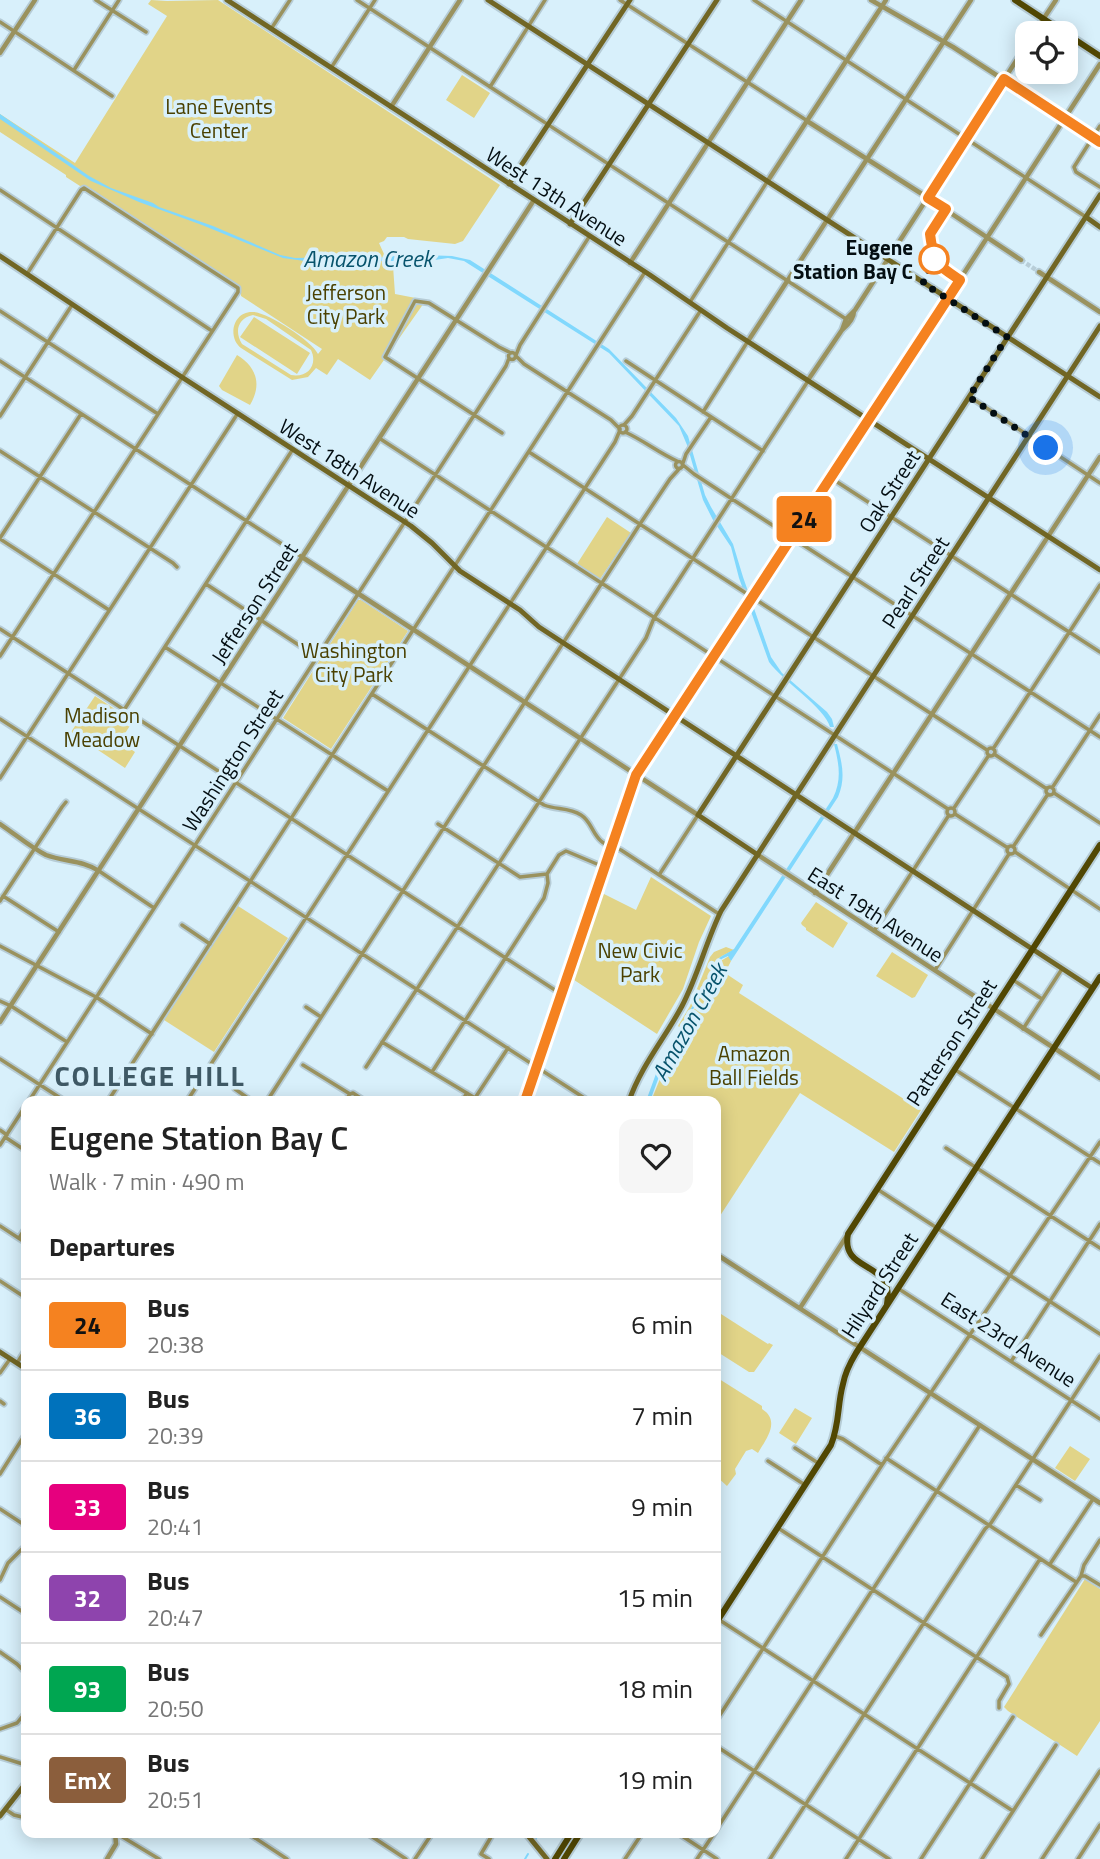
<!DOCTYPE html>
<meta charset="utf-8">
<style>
:root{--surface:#fff;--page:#f6f6f6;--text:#222;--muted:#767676;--line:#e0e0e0}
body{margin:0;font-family:"Titillium Web",sans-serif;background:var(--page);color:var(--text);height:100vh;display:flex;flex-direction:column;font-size:26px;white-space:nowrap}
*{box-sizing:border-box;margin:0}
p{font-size:23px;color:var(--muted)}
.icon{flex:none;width:38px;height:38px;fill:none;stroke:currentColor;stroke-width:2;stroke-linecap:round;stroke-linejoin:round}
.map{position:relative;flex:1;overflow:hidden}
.sheet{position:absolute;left:21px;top:1096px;width:700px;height:742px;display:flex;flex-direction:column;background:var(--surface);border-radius:14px;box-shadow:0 4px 18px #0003}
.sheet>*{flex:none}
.badge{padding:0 14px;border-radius:5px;font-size:24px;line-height:46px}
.fabs{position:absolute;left:1015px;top:21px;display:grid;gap:14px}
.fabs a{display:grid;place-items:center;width:63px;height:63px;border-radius:14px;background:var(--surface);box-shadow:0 4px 18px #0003;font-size:35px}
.you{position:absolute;width:35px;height:35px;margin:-18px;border:5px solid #fff;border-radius:50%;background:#1a73e8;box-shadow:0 0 0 10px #1a73e833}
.map>.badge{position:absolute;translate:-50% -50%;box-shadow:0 0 0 4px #fff}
h2{padding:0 28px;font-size:26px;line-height:63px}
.round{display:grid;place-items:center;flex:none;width:74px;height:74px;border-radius:14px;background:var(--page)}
.headline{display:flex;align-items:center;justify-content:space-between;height:119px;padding:0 28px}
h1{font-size:33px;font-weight:600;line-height:52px}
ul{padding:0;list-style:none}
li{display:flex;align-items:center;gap:21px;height:91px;padding:0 28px;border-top:2px solid var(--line)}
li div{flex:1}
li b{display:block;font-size:26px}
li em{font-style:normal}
li .badge{min-width:77px;font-weight:700;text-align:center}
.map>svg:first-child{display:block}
</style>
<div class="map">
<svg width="1100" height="1859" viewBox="0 0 1100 1859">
<rect width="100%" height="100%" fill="#d8f0fb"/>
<path fill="#e1d488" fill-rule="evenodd" d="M151,0L167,1L218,0L500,185L463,241L455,244L408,239L404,237H387L384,241L379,243L384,254V265L393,266L395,294L426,300L370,380L338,359L327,375L316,368L308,377L292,380L241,348C227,337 233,311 253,312C267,312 312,341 318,354L322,349L241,296V287L88,187L80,186L66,177V175L0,132V114L75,163L167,16L148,4ZM253,315L266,319L311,350C318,365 308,378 291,375L242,344C234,331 238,318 253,315Z
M462,75L490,93L474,118L446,100Z
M254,317L310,353L297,374L240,337Z
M237,355C257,367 262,385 250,405L222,390L219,386Z
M607,517L631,533L600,579L577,564Z
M358,600H361L408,631L331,749L283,718Z
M95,696L133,721L120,741L135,752L125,768L71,732Z
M651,877L711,916L699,942L683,989L657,1034L571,978L600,892L636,910Z
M816,902L848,923L833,948L806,930V928L802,925L801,923Z
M238,906L288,938L214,1052L164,1020Z
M726,947L734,950C730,952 723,955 719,958C714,964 713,973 709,979C701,993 686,1014 682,1029L678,1026L690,1006L710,957L714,952Z
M892,952L928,975L915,997L912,998L876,976Z
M729,956L731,961L725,973L743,985L739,993L921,1110L894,1152L800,1093L716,1222V1101H651L664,1069L687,1032L685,1024L695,1008L700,995L712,978L719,962Z
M721,1314L768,1344L769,1343L773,1345L754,1372H749L716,1351V1323Z
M716,1377L762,1406V1409C781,1421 766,1439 758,1453L752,1449L746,1451L735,1469L736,1474L727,1486L716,1476Z
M795,1408L812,1418L796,1444L779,1433Z
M1070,1446L1090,1459L1075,1481L1055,1468Z
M1085,1579L1100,1589V1721L1077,1756L1008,1711L1004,1707Z"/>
<path fill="#81d8fd" d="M0,114L89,176L111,188L153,203L159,207L213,226L280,255L295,258L343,257L366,259L394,256L423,255L452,256L470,260L609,349L676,418L688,436L705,495L711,507L733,544L743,577L771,657L782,673L827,712L832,719L834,727H830C825,708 783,681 769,662L739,578L731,547L713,520L703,500L687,445L679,426L609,353L464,261L448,258L428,261H379L378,259L365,261H305L283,258L202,225L139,202L91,181L0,119Z
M834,744H837C842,763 846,778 838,797L731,961L728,956C724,958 722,958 719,962C716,967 715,972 712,977C706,992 685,1016 685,1031L660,1074L650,1101H646L657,1071L682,1029C686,1014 701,993 709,979C713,972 714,964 719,958C723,955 730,952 734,949L833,798C842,780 839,764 834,744Z"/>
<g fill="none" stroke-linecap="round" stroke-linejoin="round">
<path stroke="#81d8fd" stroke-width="2" d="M536,1839L537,1832
M525,1859L528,1854"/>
<path stroke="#b8ced8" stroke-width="4.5" stroke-dasharray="4.5 2" stroke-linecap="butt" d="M1021,260L1039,272"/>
<g stroke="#b6ccd6" stroke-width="7">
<path id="minor" d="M96,0L146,32
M357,0L846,319
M620,0L806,120
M754,0L1086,217
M0,22L112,96
M271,29L290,0
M331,68L375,0
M74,70L119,0
M490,87L545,0
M1100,126L1074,167L1076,172L1100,187
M0,190L212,331
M690,302L767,182
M0,311L158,414
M508.5 356a3.5 3.5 0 1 1 7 0a3.5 3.5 0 1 1-7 0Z
M516,355L520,345L589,237
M516,356L524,364L611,420L620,429
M0,361L302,557
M626,361L763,451
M970,397L1100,483
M703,412L748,341
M0,416L72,305
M624,425L632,416L701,310
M619 429a4 4 0 1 1 8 0a4 4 0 1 1-8 0Z
M625,432C643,440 659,453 677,461
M502,433L385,357L415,301L429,303L499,347L511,353
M379,438L948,809
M0,451L173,563L177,567
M529,452L987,750
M675.5 465a3.5 3.5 0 1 1 7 0a3.5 3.5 0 1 1-7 0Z
M683,463L686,454L711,417
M683,465L694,474L732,499L1100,737
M831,478L1100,652
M0,538L81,414
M0,539L109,610
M206,584L317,657
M0,629L561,994
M165,647L388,791
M0,656L238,292V288L84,188L81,190L27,274
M372,694L544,805C556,810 569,807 581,815C591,821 592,833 601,841C606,846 615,847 621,850L719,914
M124,710L293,449
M0,719L589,1101
M987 752a4 4 0 1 1 8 0a4 4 0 1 1-8 0Z
M993,749L1100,585
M994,754L1047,789
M0,778L238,413
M1046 791a4 4 0 1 1 8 0a4 4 0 1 1-8 0Z
M1052,788L1100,715
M1054,793L1100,823
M954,808L989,755
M947 812a4 4 0 1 1 8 0a4 4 0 1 1-8 0Z
M955,814L1008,848
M438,824L520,877L547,874L559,855L566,851L604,867
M1007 850a4 4 0 1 1 8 0a4 4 0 1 1-8 0Z
M1013,847L1048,794
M1015,852L1100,909
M99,871L154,908
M659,875L698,815
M3,896L59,932
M0,901L62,807L66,802
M182,925L210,944
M874,931L949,815
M0,946L96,997L152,1034
M935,970L1009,854
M1013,980L1042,999
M0,1001L11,1006L67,1042
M306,1007L321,1017
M1023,1029L1062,969
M382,1042L480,1101
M0,1059L65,1101
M303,1065L350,1094
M366,1067L646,638L654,618L808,381
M954,1069L1100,1163
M432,1072L544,898L548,883L547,874
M235,1089L252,1101
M475,1098L508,1048
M29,1101L506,366L509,358
M108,1101L645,272
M187,1101L615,442L620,430
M267,1101L640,524L670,479L680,468
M345,1101L350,1094L353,1093L365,1101
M462,1101L467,1093
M0,1130L7,1135
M5,1137L26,1151
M0,1145L26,1105
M946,1148L1100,1248
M877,1189L1100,1334
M0,1226L26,1243
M19,1238L26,1227
M0,1281L26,1298
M899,1289L1100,1419
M1012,1360L1100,1224
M17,1363L26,1349
M0,1373L10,1359
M0,1401L4,1404
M835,1436L843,1439L882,1465
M795,1448L818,1463
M886,1458L1076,1582
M768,1461L805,1485
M0,1474L26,1433
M1016,1485L1040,1500
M0,1509L26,1526
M778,1528L1007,1677L1009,1684L999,1701V1708
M1050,1564L1093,1499
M1081,1576H1085L1100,1585
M0,1580L8,1563L26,1545
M0,1597L26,1614
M718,1619L1013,1811
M1041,1635L1081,1576L1084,1565L1100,1540
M0,1652L17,1664L26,1673
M716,1721L882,1465L1100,1142
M0,1729L17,1723L26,1712
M716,1746L889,1859
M0,1757L26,1765
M5,1809L14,1815L26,1818
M716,1830L980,1425
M246,1832L287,1859
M365,1832L406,1859
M676,1832L717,1859
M116,1833L159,1859
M415,1859L433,1832
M489,1859L481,1854L494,1832
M625,1859L643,1832
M697,1859L715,1832
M770,1859L985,1529L991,1523L1100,1356
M846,1859L1040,1559
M921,1859L1013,1717
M982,1859L1056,1745
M1042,1859L1100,1771
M1078,1859L1100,1825"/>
</g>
<g stroke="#b6ccd6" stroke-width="8">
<path id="tertiary" d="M871,0L953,47L1100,142
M1034,33L1056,0
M0,53L35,0
M391,107L460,0
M807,121L922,194L1021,260
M767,182L886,0
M630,263L801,0
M1039,272L1100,312
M842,330L846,319L855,310L1027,44
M748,341L971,0
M808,380L842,330C848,325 854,319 854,311
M302,557L698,815
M676,716L1100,64
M0,824C15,834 30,847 46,855C64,862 83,860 99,871
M758,855L1100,1078
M815,893L1100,457
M0,1022L534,200
M716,1254L1100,1503
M800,1308L848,1234
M107,1859L116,1844L115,1832"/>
</g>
<g stroke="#b6ccd6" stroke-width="9">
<path id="secondary" d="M227,0L650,275L727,328L1100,570
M488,0L1100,397
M509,184L630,0
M1086,217L1100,227
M570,224L717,0
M0,256L154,359L411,526L432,543L460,571L520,610L539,627L1092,988
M758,855L698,815L1100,195
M525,1101L636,775L676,716
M629,1101C641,1066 665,1038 682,1006C698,975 706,942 721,911L1100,326
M0,1352L26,1369
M0,1816L26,1783
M525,1832L547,1859"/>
</g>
<g stroke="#b6ccd6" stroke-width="10">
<path id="primary" d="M1015,0L1100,56
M887,1304C895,1259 840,1274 848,1234L1100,845
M716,1623L831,1445C840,1422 837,1406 843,1384C845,1373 850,1363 856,1353L1100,977
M555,1859L572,1832
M564,1859L581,1832"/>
</g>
<use href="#minor" stroke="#9a925e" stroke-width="3.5"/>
<use href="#tertiary" stroke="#9a925e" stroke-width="4.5"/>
<use href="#secondary" stroke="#716624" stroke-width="5"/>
<use href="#primary" stroke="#514703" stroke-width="6"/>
</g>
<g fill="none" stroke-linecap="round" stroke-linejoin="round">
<g stroke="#fff" stroke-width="16">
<path id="line" d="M525,1101L636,775L960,280C936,264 934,264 930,234L946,209L928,198L1004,79L1100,142"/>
</g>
<use href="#line" stroke="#f58220" stroke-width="10"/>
<path stroke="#040e12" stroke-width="7" stroke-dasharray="0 12.6" d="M934,259L923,283L1007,337L969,397L1046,448"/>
</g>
<circle fill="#fff" stroke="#f58220" stroke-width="3.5" cx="934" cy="259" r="14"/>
<g text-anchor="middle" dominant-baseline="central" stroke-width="7" stroke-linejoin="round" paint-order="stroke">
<g font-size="21" fill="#4a4000" stroke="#d8f0fb">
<text x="219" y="106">Lane Events<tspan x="219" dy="24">Center</tspan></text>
<text x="346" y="292">Jefferson<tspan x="346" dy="24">City Park</tspan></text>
<text x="354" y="650">Washington<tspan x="354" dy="24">City Park</tspan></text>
<text x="102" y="715">Madison<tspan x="102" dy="24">Meadow</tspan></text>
<text x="640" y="950">New Civic<tspan x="640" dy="24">Park</tspan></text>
<text x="754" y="1053">Amazon<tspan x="754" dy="24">Ball Fields</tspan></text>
</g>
<g font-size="21" fill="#040e12" stroke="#d8f0fb">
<text transform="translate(557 196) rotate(33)">West 13th Avenue</text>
<text transform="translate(350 468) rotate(33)">West 18th Avenue</text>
<text transform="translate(889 491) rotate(-57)">Oak Street</text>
<text transform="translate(915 582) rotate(-57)">Pearl Street</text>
<text transform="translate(254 603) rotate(-57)">Jefferson Street</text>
<text transform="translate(232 760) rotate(-57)">Washington Street</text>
<text transform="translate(876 914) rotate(33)">East 19th Avenue</text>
<text transform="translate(951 1042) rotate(-57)">Patterson Street</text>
<text transform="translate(879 1285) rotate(-57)">Hilyard Street</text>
<text transform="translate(1009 1339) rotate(33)">East 23rd Avenue</text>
</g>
<g font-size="21" font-weight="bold" fill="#040e12" stroke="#d8f0fb" text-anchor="end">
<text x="913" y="247">Eugene<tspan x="913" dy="24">Station Bay C</tspan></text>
</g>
<g font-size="23" font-style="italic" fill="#07536c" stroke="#d8f0fb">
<text x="368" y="258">Amazon Creek</text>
<text transform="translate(689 1022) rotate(-61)">Amazon Creek</text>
</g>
<g font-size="28" font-weight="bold" letter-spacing="2" fill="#3f5965" stroke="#d8f0fb">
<text x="150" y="1075">COLLEGE HILL</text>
</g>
</g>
</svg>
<div class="fabs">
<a><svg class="icon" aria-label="locate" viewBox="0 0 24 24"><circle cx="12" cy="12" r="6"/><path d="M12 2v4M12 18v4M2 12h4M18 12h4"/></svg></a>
</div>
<div class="you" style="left:1046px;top:448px"></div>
<b class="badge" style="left:804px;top:519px;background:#f58220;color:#111">24</b>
<section class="sheet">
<div class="headline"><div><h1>Eugene Station Bay C</h1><p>Walk · 7 min · 490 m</p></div><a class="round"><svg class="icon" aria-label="heart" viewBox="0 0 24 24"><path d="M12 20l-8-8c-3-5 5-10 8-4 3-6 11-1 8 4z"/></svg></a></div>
<h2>Departures</h2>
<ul>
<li><span class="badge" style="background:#f58220;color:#111">24</span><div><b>Bus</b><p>20:38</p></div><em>6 min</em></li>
<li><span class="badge" style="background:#0072bc;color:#fff">36</span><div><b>Bus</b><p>20:39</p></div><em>7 min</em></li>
<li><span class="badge" style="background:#e6007e;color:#fff">33</span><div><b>Bus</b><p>20:41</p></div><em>9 min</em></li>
<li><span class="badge" style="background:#8e44ad;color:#fff">32</span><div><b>Bus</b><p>20:47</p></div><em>15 min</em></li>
<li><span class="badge" style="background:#00a651;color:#fff">93</span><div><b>Bus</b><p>20:50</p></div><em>18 min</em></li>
<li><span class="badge" style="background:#8b5e3c;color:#fff">EmX</span><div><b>Bus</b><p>20:51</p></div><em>19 min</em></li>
</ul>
</section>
</div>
